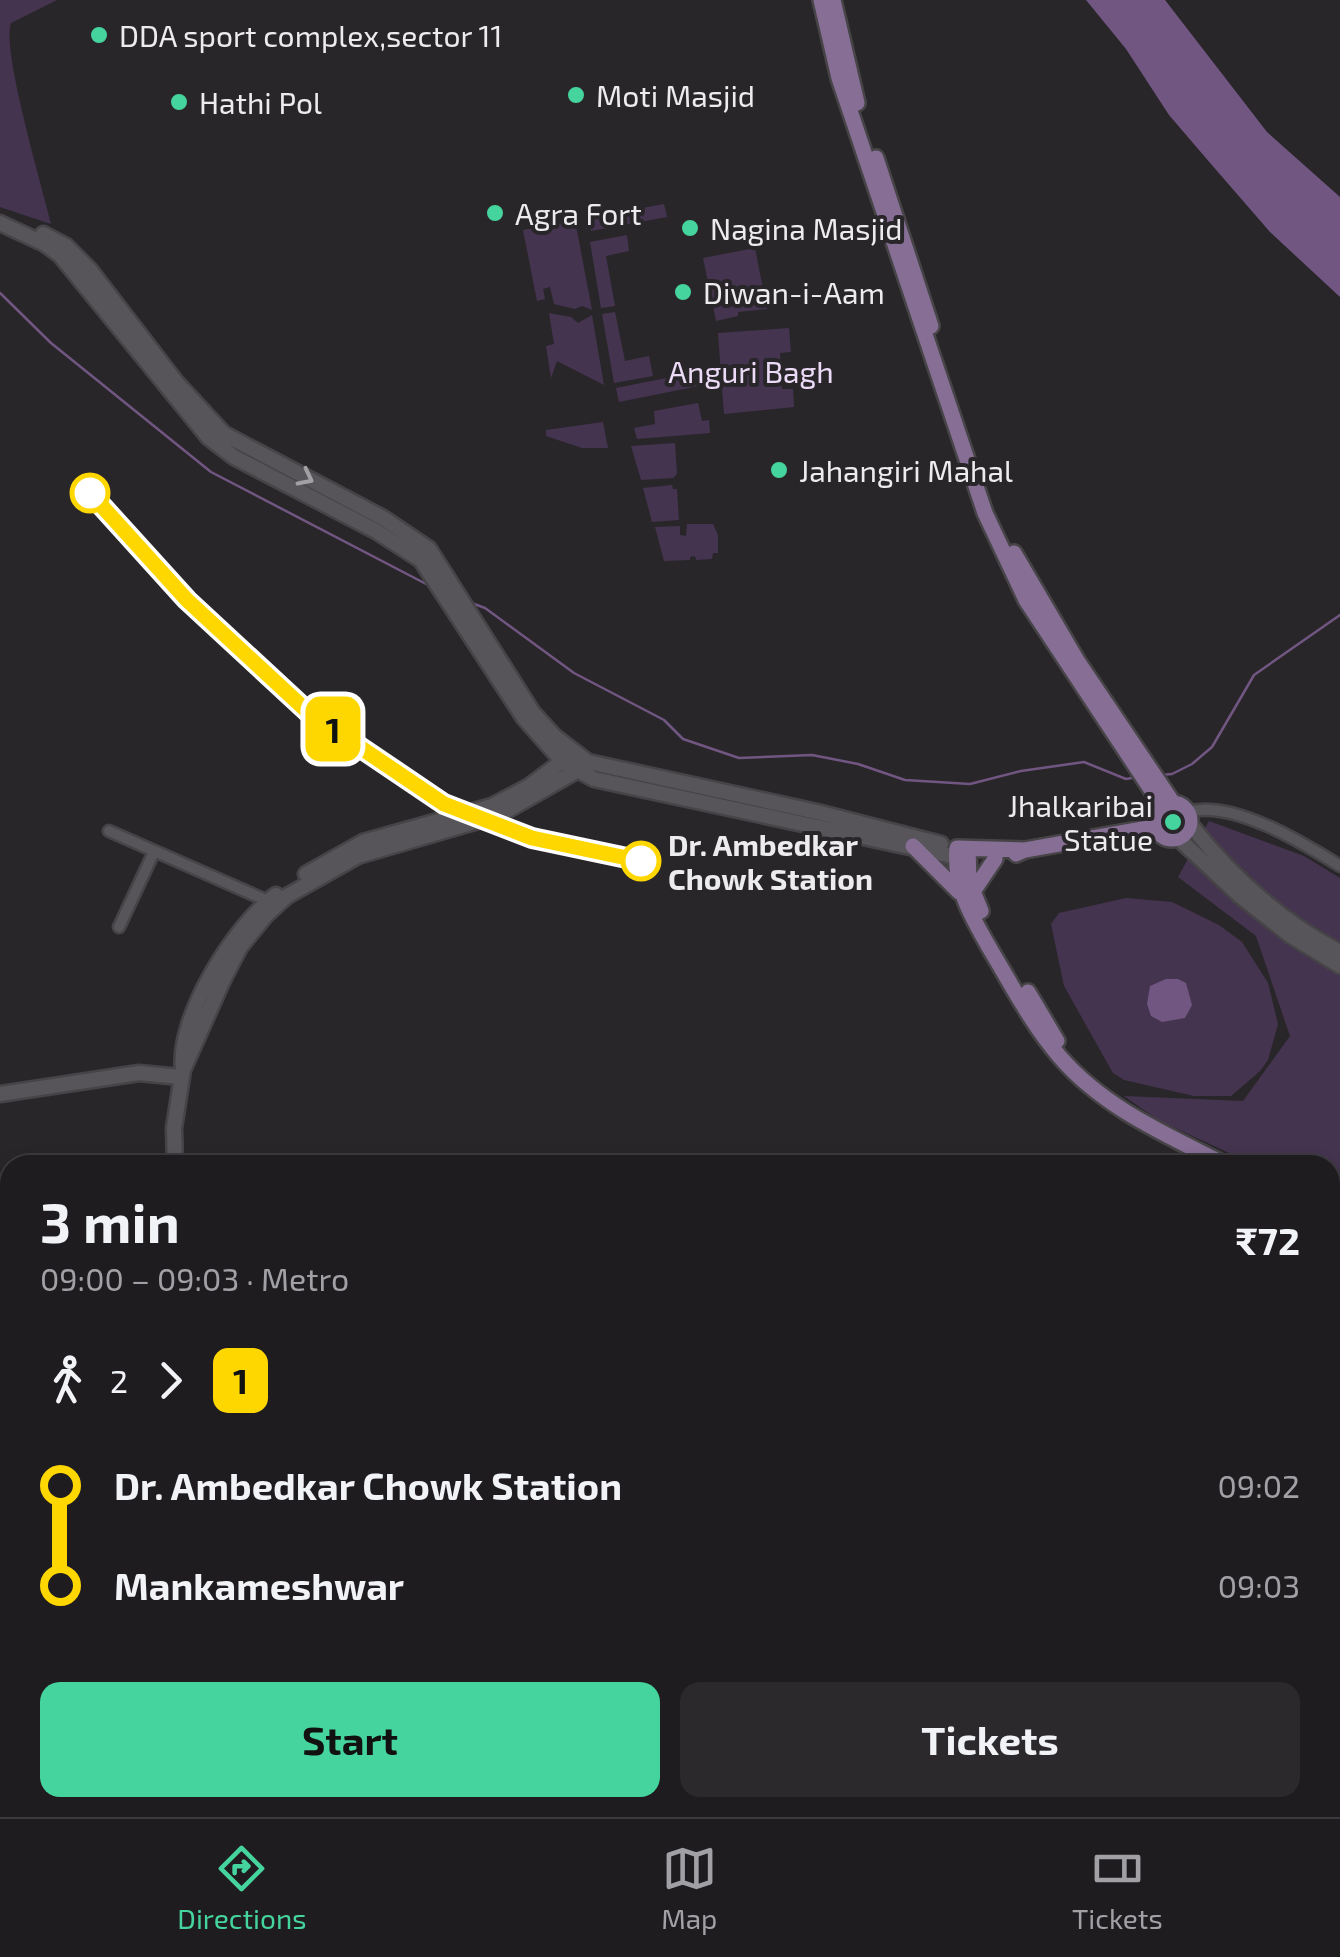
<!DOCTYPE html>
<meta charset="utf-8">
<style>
:root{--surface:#1f1c20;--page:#2c292d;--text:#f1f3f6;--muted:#a1a1a5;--line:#3c3a3e;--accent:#46d49e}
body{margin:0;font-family:"Exo 2",sans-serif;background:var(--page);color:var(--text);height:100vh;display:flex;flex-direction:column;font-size:38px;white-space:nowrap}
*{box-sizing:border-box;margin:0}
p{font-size:32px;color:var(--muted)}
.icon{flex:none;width:55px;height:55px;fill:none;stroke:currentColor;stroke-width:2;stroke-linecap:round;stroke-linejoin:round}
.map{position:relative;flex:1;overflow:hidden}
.panel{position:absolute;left:0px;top:1155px;width:1340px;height:662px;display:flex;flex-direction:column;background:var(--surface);border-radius:30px 30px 0 0;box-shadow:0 5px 15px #0003,0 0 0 2px var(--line)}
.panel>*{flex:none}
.badge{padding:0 20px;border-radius:15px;font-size:35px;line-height:65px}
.map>.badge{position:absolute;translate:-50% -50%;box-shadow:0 0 0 5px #fff}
.legs{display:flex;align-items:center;gap:15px;height:110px;padding:0 40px;font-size:32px}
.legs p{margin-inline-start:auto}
.summary{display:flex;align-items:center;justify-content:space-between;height:170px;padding:0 40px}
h1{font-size:55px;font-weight:700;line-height:75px}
.action{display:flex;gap:20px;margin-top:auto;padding:20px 40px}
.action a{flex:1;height:115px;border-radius:20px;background:var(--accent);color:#111;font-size:40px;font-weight:700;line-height:115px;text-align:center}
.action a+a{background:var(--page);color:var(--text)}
ul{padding:0 40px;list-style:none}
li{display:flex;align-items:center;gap:35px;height:100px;font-size:38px}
li i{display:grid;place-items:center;width:15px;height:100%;margin:0 12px;background:currentColor}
li i::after{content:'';width:25px;height:25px;margin:-12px;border:8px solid;border-radius:50%;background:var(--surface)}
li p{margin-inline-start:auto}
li:first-child i{background:linear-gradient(#0000 50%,currentColor 0)}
li:last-child i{background:linear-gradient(currentColor 50%,#0000 0)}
.tabs{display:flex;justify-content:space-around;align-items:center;height:140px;border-top:2px solid var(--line);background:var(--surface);font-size:28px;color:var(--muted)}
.tabs a{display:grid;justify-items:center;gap:5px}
.tabs .current{color:var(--accent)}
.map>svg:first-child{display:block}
</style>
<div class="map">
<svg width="1340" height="1817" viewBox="0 0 1340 1817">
<rect width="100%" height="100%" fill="#29262a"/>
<path fill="#45344f" d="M0,0H57L11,23C1,49 43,189 51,224L0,207Z
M664,204L667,217L591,231L588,218Z
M575,220L592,310L582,306L575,309L554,304L550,287L543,289L545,299L537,301L523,230Z
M627,235L629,251L606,256L615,306L601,308L590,242Z
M755,248L767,309L738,312V316L716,321L703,258Z
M615,312L625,361L649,356L653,376L614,383L602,314Z
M549,313L571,317L578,323L592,315L604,385L557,361L551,378L546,346L554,344Z
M789,328L791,352L780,353L782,389H793L794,407L724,414L718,333Z
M697,372L699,386L619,402L616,388Z
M698,403L702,421L709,420L710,433L637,439L634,428L655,424L654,411Z
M603,422L608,448H582L546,436V430Z
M675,443L677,474L673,478L641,480L631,446Z
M672,485L673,489H677L679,520L652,522L643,488Z
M687,524H713L718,535V553H713L712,559L696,560L695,556L690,557V560L664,561L655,527L680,526V535L686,536Z
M1209,821L1304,856L1340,878V1196L1330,1195V1165H1255L1158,1120L1124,1096L1243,1101L1290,1036L1256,936L1178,877Z
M1126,898L1172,902L1219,925L1242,942L1268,983L1278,1024L1268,1060L1260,1071L1231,1096H1194L1124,1080L1113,1073L1064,986L1051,924L1059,913Z"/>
<path fill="#715682" d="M1086,0H1165L1267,132L1340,197V297L1270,232L1211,164L1169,115L1126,49Z
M1166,979H1178L1186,983L1192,1005L1185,1018L1162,1022L1151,1016L1147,1004L1150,986Z"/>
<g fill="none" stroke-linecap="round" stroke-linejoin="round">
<path stroke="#715682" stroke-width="2.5" d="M0,293L51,343L211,472L430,586
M469,602L485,608L574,673L664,720L683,739L739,758L812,755L858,764L905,780L970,784L1021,771L1084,762L1126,779L1137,777
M1160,775L1172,774L1192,764L1212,747L1254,675L1340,615"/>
<g stroke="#464447" stroke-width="15">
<path id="street" d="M1187,812C1232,799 1303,843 1340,866
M109,831L268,901
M119,927L154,852
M1330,1230L1340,1220
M1330,1722L1340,1733
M0,1757L10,1766
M1330,1783L1340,1776
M50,1808L58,1817
M562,1808V1817
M676,1808L685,1817
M755,1808V1817
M881,1808L883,1817
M1065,1808L1076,1817
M1191,1808L1193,1817
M820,1817V1808"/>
</g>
<g stroke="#464447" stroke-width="19">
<path id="secondary" d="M0,223L45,244L60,255L209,438L234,457L376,531L421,560L524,718L563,762L594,779L956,857
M43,234L66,246L90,270L176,382L224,434L383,518L429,549L533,713L554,736L588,762L817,812L941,844
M1190,824C1231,876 1280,921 1340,952
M1178,838L1240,896L1291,936L1340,966
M306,874L363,842L492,806L528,787L567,758
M183,1069C177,1017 235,925 276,895
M0,1094L139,1073L180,1077
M175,1165L174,1128L183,1070L223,980L240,947L266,915L287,896L358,856L499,815L580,769
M180,1808L181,1817"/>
</g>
<g stroke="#464447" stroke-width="20">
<path id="primary" d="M821,0L839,78L985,513L1026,600L1162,806
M833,0L857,103
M876,158L931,326
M1014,553L1078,662L1173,803
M1154 821a18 18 0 1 1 36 0a18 18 0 1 1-36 0Z
M913,846L959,892
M968,849L969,881L981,911
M1025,850L957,848C953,888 974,921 993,954C1014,989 1033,1026 1060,1057C1104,1108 1167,1135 1226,1165
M1016,854L1025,850L1154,827
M972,893L995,859
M1028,992L1057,1041
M1330,1211L1340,1214"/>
</g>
<use href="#street" stroke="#575559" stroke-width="10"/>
<use href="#secondary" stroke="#575559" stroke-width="14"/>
<use href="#primary" stroke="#866e95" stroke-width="15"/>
</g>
<defs><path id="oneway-chevron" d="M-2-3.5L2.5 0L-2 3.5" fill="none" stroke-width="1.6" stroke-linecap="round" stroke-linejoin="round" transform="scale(2.5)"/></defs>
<use stroke="#a2a0a3" href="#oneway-chevron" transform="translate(306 478) rotate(27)"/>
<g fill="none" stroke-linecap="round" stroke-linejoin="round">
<g stroke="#fff" stroke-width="22">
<path id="line-1" d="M90,493L187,600L308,712L444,804L532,838L641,861"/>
</g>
<use href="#line-1" stroke="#ffd700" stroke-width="15"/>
</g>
<g fill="#46d49e" stroke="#29262a" stroke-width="4">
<circle cx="99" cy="35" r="10"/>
<circle cx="576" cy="95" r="10"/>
<circle cx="179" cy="102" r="10"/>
<circle cx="495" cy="213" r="10"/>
<circle cx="690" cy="228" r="10"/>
<circle cx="683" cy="292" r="10"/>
<circle cx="779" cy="470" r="10"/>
<circle cx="1173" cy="822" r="10"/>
</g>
<g fill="#fff" stroke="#ffd700" stroke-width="5">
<circle cx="90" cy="493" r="18"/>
<circle cx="641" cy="861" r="18"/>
</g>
<g text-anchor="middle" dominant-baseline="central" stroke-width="8" stroke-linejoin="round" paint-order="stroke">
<g font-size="30" fill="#ecebed" stroke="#29262a" text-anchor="start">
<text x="119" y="35">DDA sport complex,sector 11</text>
<text x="596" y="95">Moti Masjid</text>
<text x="199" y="102">Hathi Pol</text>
<text x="515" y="213">Agra Fort</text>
<text x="710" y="228">Nagina Masjid</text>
<text x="703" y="292">Diwan-i-Aam</text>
<text x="799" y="470">Jahangiri Mahal</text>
<text x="1153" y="805" text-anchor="end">Jhalkaribai<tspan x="1153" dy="34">Statue</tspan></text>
</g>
<g font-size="30" fill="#ecdbf7" stroke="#29262a">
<text x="751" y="371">Anguri Bagh</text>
</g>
<g font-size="30" font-weight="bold" fill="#ecebed" stroke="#29262a" text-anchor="start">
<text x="668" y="844">Dr. Ambedkar<tspan x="668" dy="34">Chowk Station</tspan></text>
</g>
</g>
</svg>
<b class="badge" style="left:333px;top:729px;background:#ffd700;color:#111">1</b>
<section class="panel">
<div class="summary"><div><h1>3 min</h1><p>09:00 – 09:03 · Metro</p></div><b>₹72</b></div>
<div class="legs"><svg class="icon" aria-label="walk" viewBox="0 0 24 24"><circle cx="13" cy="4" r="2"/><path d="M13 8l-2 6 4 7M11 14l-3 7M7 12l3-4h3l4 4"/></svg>2<svg class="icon" aria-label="forward" viewBox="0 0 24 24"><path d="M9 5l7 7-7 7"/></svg><b class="badge" style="background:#ffd700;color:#111">1</b></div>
<ul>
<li><i style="color:#ffd700"></i><b>Dr. Ambedkar Chowk Station</b><p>09:02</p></li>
<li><i style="color:#ffd700"></i><b>Mankameshwar</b><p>09:03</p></li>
</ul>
<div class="action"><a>Start</a><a>Tickets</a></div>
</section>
</div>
<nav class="tabs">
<a class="current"><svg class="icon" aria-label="directions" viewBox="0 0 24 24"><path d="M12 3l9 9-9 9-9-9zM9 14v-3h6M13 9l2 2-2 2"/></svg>Directions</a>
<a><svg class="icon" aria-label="map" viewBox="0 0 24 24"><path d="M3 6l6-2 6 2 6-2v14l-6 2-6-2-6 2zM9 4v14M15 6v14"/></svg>Map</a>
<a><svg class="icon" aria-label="tickets" viewBox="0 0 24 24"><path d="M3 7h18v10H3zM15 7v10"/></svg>Tickets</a>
</nav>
